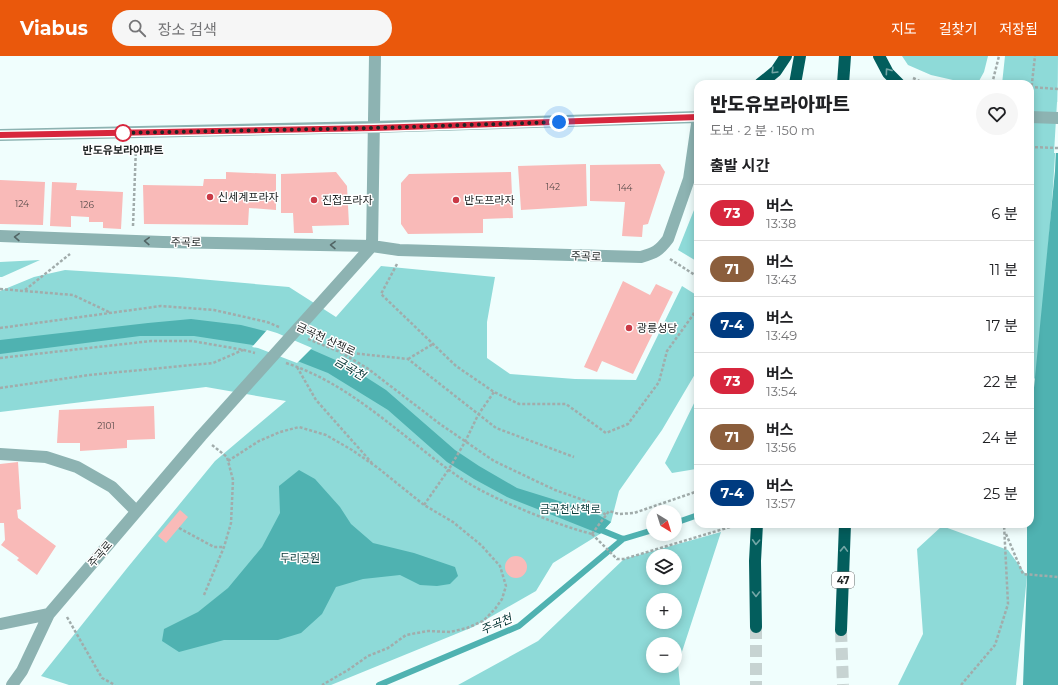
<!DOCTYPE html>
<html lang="ko">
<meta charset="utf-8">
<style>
:root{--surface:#fff;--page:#f6f6f6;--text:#202124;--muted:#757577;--line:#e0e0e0;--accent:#ea580c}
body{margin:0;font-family:Montserrat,"Noto Sans KR",sans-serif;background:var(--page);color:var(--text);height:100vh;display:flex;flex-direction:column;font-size:15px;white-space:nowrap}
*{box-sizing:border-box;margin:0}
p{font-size:13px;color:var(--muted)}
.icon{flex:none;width:22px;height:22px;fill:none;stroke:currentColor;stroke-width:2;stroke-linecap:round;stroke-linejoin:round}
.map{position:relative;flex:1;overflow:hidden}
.details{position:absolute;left:694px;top:24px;width:340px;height:448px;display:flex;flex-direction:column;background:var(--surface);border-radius:12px;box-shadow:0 2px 10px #0003}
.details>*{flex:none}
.badge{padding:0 8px;border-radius:13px;font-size:14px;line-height:26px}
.needle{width:26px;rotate:142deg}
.fabs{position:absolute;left:646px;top:449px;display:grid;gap:8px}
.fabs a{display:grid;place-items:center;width:36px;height:36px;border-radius:50%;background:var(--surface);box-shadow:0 2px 10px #0003;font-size:20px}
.you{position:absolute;width:20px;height:20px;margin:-10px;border:3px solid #fff;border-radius:50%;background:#1a73e8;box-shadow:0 0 0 6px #1a73e833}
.map>.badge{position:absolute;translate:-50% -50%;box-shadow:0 0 0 2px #fff}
h2{padding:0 16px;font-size:15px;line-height:36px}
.round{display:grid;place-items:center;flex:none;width:42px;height:42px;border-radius:21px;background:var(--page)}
.headline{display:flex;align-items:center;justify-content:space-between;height:68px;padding:0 16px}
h1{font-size:19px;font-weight:800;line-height:30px}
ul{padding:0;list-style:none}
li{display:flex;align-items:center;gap:12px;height:56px;padding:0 16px;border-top:1px solid var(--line)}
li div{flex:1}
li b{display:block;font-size:15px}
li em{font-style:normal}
li .badge{min-width:44px;font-weight:700;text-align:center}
header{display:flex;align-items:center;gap:24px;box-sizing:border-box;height:56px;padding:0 20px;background:var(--accent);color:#fff}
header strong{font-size:19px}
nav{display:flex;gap:22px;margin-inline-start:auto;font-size:14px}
.search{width:280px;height:36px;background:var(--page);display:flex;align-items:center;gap:10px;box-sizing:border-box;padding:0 14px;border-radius:22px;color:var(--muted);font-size:15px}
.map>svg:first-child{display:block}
</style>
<header>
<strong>Viabus</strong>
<div class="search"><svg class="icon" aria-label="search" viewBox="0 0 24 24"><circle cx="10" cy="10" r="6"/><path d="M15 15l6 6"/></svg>장소 검색</div>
<nav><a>지도</a><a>길찾기</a><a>저장됨</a></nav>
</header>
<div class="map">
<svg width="1058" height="629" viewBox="0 0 1058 629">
<rect width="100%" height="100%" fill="#f0fefd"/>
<path fill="#8edad8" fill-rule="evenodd" d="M902,0H988L984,16L979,25L966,27L931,19L908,9Z
M1005,0H1058C1058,108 1046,215 1036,322L1030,324V28H1002Z
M698,144V206L678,194Z
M40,204L2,221H0V206Z
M381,210L495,221L487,266V302L510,318L575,323L636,324L682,230L698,240V313L662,374L619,435L611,466L600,478L553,507L536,535L473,571L331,629H69L41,620L128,511L215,405L286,345L206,331L0,356V235L34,221L65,214L176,221L289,231L336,261Z
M698,339V411L696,413L672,417L665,407Z
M942,470L1008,494L1027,520L1016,629H898L923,578L917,493Z
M721,476L678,608L680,629H458L538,585L624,503ZM653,500H675V522H653ZM653,544H675V566H653ZM653,588H675V610H653Z"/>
<path fill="#4fb2b1" d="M1058,48V629H1023L1027,520V468H1030V373L1055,115Z
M191,263L241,269L276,278L347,309L386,334L455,394L479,410L517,432L591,455L611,466L600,478L507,441L474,423L447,406L388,354L328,317L259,290L194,280H140L0,298V284L148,267Z
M299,414L315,423L340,451L351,468L373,487L414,497L455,511L458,520L450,528L437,530L420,529L400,519L363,523L336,531L322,558L301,577L278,584H224L179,596L162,585L164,573L198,556L228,532L262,491L280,457L279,430Z"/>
<path fill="#f0fefd" d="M1057,46H1058V97H1054Z
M267,274L277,277L312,292L297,307L258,292L252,291Z"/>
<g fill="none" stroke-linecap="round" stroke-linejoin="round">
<path stroke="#4fb2b1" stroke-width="6" d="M675,467L698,459
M596,472L623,483L653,474
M379,629L519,570L623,483"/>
</g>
<path fill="#f9bab8" d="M586,108L587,150L521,154L518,110Z
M660,108L665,116L648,168L643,169L642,181L622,180L625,146L590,145V109Z
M226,116L276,118V154L249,152L248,169L144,168L143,129L203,130L204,123H226Z
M336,116L347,130L349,169L312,170L313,177H294L293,157H281V118Z
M511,116L513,162L483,163V177L408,178L401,168V127L409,118Z
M0,124L45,126L43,169L0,168Z
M52,126L77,127L76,134L123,136L121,173L103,172V166H89V161L71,160V171L50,170Z
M623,225L650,239L656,228L673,236L633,318L602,305L597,316L584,311Z
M154,350L155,383L127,384V392L80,395V387H57L59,354Z
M18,406L21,453L17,454L18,462L56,490L37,519L17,504L19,502L1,489L5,484L4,467H0V408Z
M180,454L188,461L166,487L158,480Z
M505 511a11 11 0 1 1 22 0a11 11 0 1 1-22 0Z"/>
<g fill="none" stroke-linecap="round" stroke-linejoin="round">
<path stroke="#c7d3d2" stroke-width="12" stroke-dasharray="12 6" stroke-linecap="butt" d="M756,571V629
M841,574L843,629"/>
<path stroke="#a1acab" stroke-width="2.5" stroke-dasharray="3 2" stroke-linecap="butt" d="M913,22L926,28
M992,28L999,0
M1030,31L1058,33
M1030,45L1035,0
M1030,91L1058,92
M133,170L136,91
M670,203L698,221
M397,208L381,238L456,310L494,336L519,348H566L606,377L628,368L659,326L667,295L693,259L698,247
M0,233L73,239L111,257
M25,234L70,198
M0,272L161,250L214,254L267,266L279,271
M308,283L340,296L367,312L440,368L494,405L555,434L589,446L606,459
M342,296L408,303L496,372L574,401
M0,302L151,285H192L244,294L255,297
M408,303L433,288
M286,307C351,328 401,380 456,419C477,434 502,445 526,455C548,464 569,472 592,478
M297,311L316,344L372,407
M0,332L89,319L213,307L243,294
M228,405L259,385L280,376L299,371L326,379L352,394L378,412L424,449L453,466L481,489L500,510L506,530L502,543L495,553L483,565L467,572L450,576L428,575L406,579L388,592L368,600L348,614L322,629
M424,449L449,413L465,386L478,359L494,336
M179,472L214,491H224
M592,478L617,503H624L740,468
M592,478L609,455L619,458L634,457L698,435
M1006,478L1023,518L1058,521
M204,539L224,491L231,467L233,424L227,401L212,389
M67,561L102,622L115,629
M961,629L995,589L1008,548L1004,468"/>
<path stroke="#8db3b2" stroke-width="12" d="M1030,61L1058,62
M0,79L374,71L698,61
M0,180L163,186L372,190L399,194L641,201C655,197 659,195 668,183L689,123L698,61
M0,398L46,401L77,411L112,431L136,455
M0,568L49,558
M12,629L22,615L49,558L201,380L372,190L375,0"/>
<path stroke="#035e5d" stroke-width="12" d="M879,0L888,17L899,28
M760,28L776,15L786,0
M795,28L800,0
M843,28L845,0
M756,571L755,505L757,468
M841,574L845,468"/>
</g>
<defs><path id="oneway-chevron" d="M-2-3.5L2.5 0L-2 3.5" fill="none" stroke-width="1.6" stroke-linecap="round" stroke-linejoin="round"/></defs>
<g stroke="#74a6a6">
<use href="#oneway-chevron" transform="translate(774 15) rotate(135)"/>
<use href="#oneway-chevron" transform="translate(888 15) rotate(-126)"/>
<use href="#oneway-chevron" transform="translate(756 486) rotate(93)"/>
<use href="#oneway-chevron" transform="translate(844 493) rotate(-88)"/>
<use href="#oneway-chevron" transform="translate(756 538) rotate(90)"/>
</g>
<g stroke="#526565">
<use href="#oneway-chevron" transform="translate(17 181) rotate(-178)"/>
<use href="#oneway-chevron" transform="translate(147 185) rotate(-178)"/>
<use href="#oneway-chevron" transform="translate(333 189) rotate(-179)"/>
</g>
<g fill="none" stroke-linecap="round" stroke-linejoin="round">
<g stroke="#fff" stroke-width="9">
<path id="line" d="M0,79L374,72L698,61"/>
</g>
<use href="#line" stroke="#d7263d" stroke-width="6"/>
<path stroke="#212626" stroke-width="4" stroke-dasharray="0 7.2" d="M123,77H121L374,72L559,66"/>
</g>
<circle fill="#fff" stroke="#d7263d" stroke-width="2" cx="123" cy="77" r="8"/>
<g fill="#ca3a46" stroke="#fff" stroke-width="1.5">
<circle cx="210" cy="141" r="4"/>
<circle cx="314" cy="144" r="4"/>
<circle cx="456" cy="144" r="4"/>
<circle cx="629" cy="272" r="4"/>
</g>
<g text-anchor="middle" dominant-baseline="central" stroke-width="3" stroke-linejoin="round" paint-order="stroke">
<g font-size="9" fill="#574b4a">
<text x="553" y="130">142</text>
<text x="625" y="131">144</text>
<text x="22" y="147">124</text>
<text x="87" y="148">126</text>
<text x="106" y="369">2101</text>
</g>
<rect fill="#fff" stroke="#646767" stroke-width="1" x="832" y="516" width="22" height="16" rx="3"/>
<g font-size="10" font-weight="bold" fill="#212626">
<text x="843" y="524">47</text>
</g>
<g font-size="11" font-weight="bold" fill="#212626" stroke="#fff">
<text x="123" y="94">반도유보라아파트</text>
</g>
<g font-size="11" fill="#212626" stroke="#fff" text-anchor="start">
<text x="218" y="141">신세계프라자</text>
<text x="322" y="144">진접프라자</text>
<text x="464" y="144">반도프라자</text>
<text x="637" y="272">광릉성당</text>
</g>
<g font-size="11" fill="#212626" stroke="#fff">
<text transform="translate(186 186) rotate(1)">주곡로</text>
<text transform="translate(586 200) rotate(2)">주곡로</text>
<text transform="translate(326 283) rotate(25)">금곡천 산책로</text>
<text transform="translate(100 498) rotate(-49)">주곡로</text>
</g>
<g font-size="11" fill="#083938" stroke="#fff">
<text x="570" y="453">금곡천산책로</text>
<text x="300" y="502">두리공원</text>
</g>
<g font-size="12" font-style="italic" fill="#013332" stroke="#fff">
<text transform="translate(350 312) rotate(30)">금곡천</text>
<text transform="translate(496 568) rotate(-23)">주곡천</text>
</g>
</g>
</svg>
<div class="fabs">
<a><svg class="needle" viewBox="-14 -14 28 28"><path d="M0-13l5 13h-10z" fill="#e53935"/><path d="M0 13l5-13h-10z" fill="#757577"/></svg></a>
<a><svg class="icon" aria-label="layers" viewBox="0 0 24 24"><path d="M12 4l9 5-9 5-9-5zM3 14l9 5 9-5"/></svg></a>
<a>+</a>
<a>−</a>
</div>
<div class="you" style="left:559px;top:66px"></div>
<section class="details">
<div class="headline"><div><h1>반도유보라아파트</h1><p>도보 · 2 분 · 150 m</p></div><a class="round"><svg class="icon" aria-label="heart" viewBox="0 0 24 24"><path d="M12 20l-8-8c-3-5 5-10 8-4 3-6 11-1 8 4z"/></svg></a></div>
<h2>출발 시간</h2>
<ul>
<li><span class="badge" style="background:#d7263d;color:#fff">73</span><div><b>버스</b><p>13:38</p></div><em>6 분</em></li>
<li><span class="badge" style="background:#8b5e3c;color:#fff">71</span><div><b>버스</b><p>13:43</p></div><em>11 분</em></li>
<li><span class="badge" style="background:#003b80;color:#fff">7-4</span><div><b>버스</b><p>13:49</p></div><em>17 분</em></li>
<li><span class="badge" style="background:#d7263d;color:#fff">73</span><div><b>버스</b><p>13:54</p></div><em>22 분</em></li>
<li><span class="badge" style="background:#8b5e3c;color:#fff">71</span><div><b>버스</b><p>13:56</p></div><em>24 분</em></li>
<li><span class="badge" style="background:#003b80;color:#fff">7-4</span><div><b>버스</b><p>13:57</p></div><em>25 분</em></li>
</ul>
</section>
</div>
